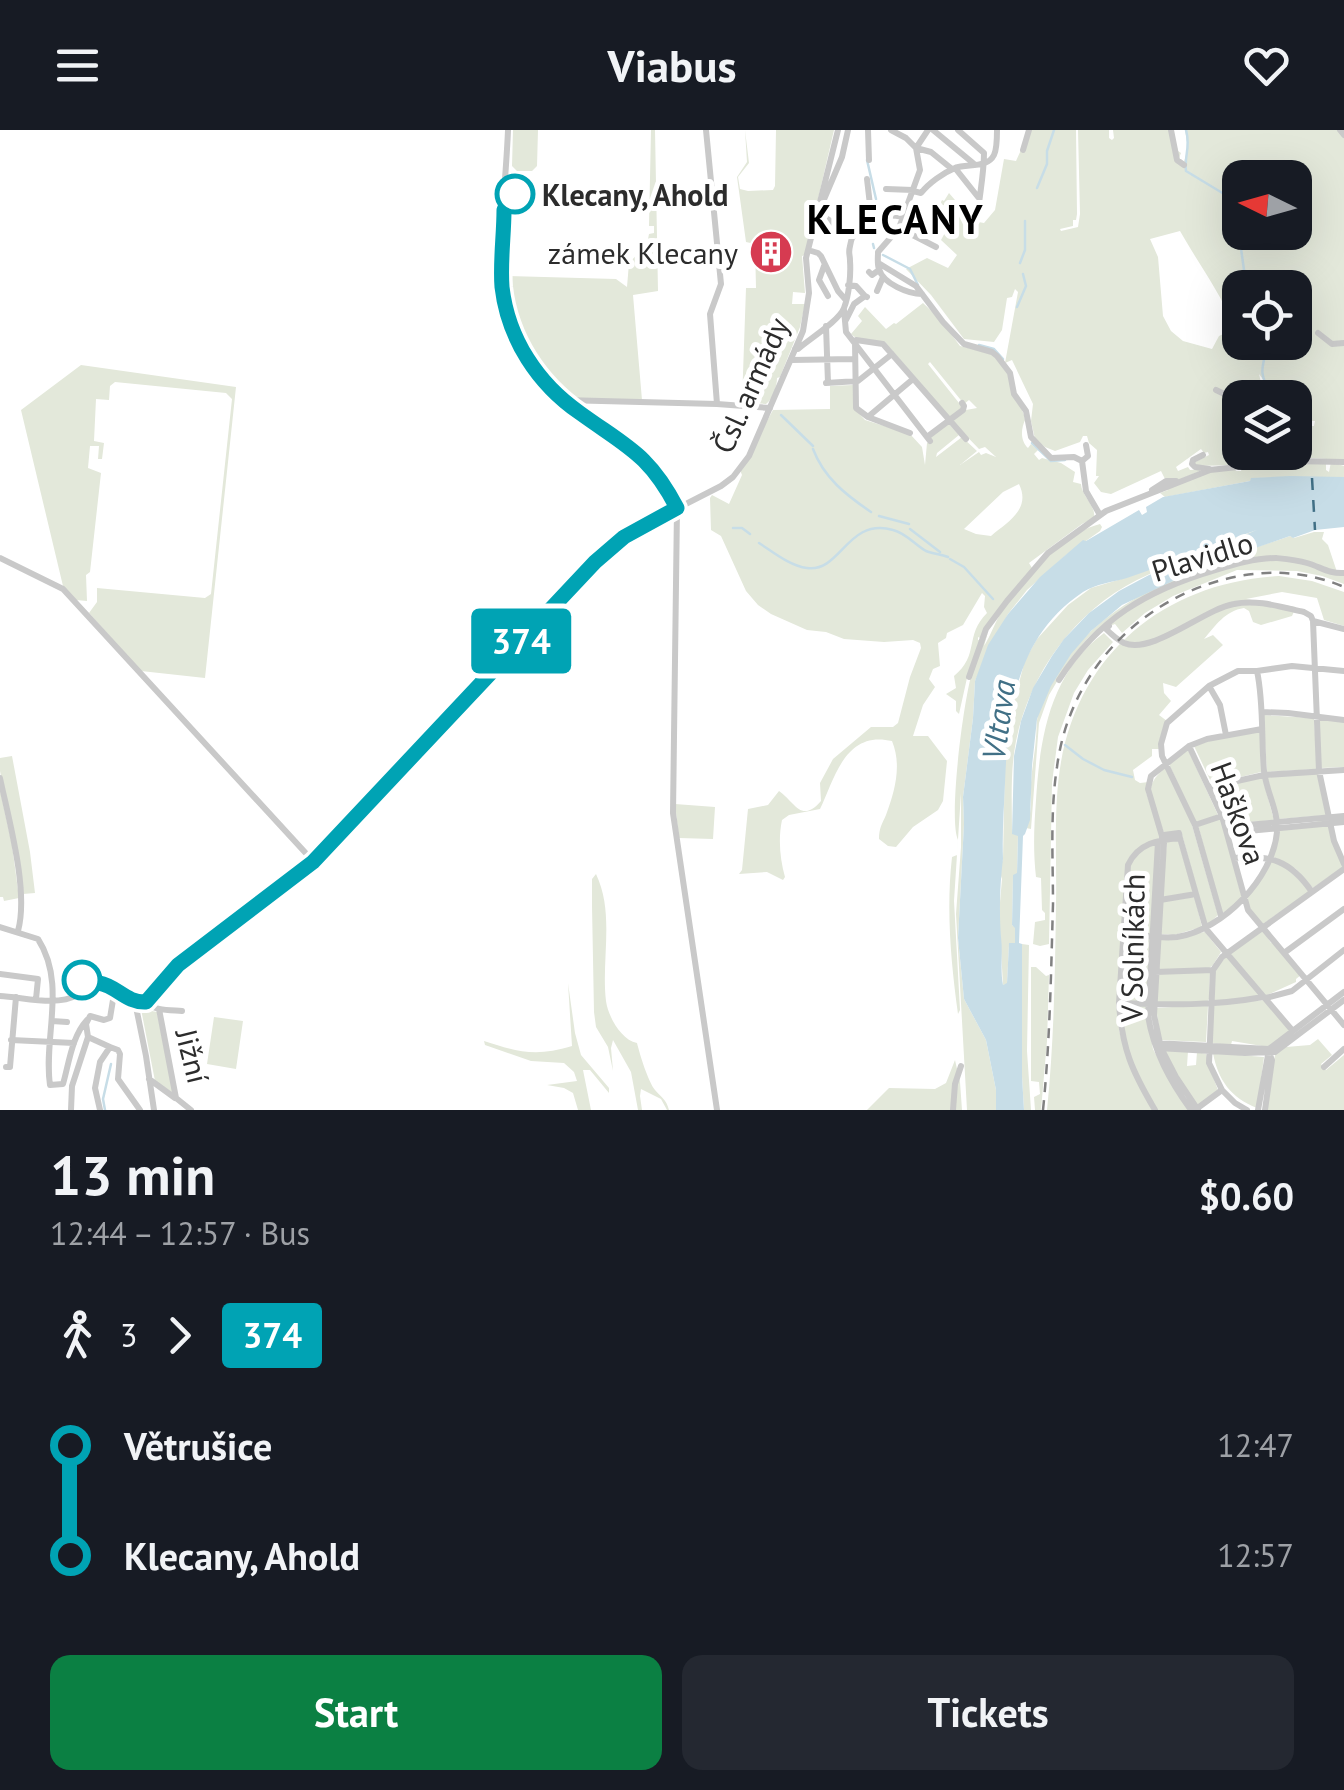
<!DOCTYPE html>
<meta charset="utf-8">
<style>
:root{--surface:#171b24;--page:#242831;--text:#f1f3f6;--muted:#9ea1a6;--accent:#0b8043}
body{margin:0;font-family:"PT Sans",sans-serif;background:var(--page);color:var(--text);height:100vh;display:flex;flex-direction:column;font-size:38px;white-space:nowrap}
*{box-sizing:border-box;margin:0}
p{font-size:32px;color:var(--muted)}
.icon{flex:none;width:55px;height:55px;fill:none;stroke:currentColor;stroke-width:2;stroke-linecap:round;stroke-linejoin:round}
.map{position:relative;height:980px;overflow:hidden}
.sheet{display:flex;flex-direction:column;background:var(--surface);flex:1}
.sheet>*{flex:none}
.badge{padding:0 20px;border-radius:8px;font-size:35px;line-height:65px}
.needle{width:65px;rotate:275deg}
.tools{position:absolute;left:1222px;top:30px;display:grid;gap:20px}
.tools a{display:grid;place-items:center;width:90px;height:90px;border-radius:20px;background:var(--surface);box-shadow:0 10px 40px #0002;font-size:50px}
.map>.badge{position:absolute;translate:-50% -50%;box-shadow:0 0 0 5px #fff}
.legs{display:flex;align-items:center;gap:15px;height:110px;padding:0 50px;font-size:32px}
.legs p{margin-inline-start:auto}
.overview{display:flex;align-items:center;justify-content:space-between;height:170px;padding:0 50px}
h1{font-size:55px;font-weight:700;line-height:75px}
.button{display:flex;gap:20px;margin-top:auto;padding:20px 50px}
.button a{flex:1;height:115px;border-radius:20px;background:var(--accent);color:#fff;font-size:40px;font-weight:700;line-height:115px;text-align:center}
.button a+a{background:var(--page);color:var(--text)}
ul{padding:0 50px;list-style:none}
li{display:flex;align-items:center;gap:35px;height:110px;font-size:38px}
li i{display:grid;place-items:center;width:15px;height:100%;margin:0 12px;background:currentColor}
li i::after{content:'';width:25px;height:25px;margin:-12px;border:8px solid;border-radius:50%;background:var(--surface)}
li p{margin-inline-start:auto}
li:first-child i{background:linear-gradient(#0000 50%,currentColor 0)}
li:last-child i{background:linear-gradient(currentColor 50%,#0000 0)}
header{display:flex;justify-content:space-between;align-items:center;height:130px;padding:0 50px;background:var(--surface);font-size:45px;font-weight:700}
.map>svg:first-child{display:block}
</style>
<header><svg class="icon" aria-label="menu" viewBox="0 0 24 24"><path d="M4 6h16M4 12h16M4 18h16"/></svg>Viabus<svg class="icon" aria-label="heart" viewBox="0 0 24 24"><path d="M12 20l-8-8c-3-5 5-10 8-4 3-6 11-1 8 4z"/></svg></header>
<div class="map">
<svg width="1344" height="980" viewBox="0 0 1344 980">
<rect width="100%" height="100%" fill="#fff"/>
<path fill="#e3e8da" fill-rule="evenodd" d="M513,0H538L537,36L532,41H517L512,36Z
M651,0H655L658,161L633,165L642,270L563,268C554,258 544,249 537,239C503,190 502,129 508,72L510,70L507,146L616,149L627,157L629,133L647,114L649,104L654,103V96H649Z
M745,0L749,33L738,47L740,59L748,61L773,60L775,56L776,0H834L805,125L802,126L805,163L793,162L792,174H805L800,197L780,247L777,248C777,256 773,269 766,274L742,272L746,158H756L755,116V114L746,112L737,47L747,32Z
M1030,0H1076L1077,84L1076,90H1073V96L1060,99L1061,101L1078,97L1080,84L1078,0H1109V8L1112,10L1114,8L1113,0H1172L1178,21L1181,23L1179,28L1184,32L1188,18L1185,0H1338L1344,8V330L1310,328L1271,330L1274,323L1295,322V301L1309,300L1311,296H1314L1315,291L1295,290V268L1276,267L1259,244L1262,257L1268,260L1266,262L1268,266L1253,267V262L1257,261L1253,260L1252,254H1250L1249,267L1240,268L1237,297L1227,299V304H1237L1235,310L1230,309L1227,313L1230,318H1235V314H1237V335L1195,336L1193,333L1209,325L1208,322L1204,323L1201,319L1176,337L1178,341L1188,337L1190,340L1205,339L1171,353L1166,351L1161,341L1111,364L1101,362L1094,353L1099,346H1096L1097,320L1089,313L1087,306H1083L1080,312L1055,321L1045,317L1035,309L1031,291L1033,274L1012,230L1005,233L1018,162L1015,159L1012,167L1007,168L1002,200L994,212L964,209L931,165L906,139L927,128L948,138L957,125L941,110L954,86L952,78L940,74L942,70L944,71L949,63L973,91L984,93L995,80L1004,29L1016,31ZM1240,48H1295V102H1240ZM1180,101C1198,133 1220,162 1234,196V199L1219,206L1212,219L1183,211L1171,201L1163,186L1158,127L1150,109ZM1240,158H1295V212H1240Z
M923,173L940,189L960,216L993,224L1007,242L1024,285L1025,290C1021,299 1020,310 1028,318L1031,314L1038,320L1034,324L1039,330L1042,328L1061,333L1075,342L1073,352L1081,354C1082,367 1096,375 1094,388L1082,394L1029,433L1032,438L980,508L978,507V510H980L967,548L959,584L956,581V571L946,564L956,558L954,546C980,525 964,506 987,483L984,477L985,466L982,463L963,495L947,503L946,508L938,513L940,536L933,539L929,549L935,557L923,575L913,606H928L947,631L943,671L938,680L913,697L896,717L888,716L879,709C879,698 882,694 886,685C895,661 902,635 892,611C845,600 835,648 820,679L789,685L782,690C778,709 780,729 785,747L783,750L767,742L739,744L742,740L748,679L768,675L779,661C795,672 801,694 821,671L820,653L833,629L871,597H893L898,593L910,547L921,518L920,513L913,510L884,512L844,509L826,502L807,500L771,484L758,475L746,461L721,406L711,400L710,368L712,365L729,374L742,345L740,340L773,280L830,279V256L853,255L854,278L865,290L910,304L922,317L925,335L927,313L932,311L930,307L948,293L959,305L937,323L936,327L962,307L977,321L960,335L979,322L981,325L986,323L996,327L985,317L979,319L951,290L966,280L977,278L969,270L964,274L930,232L928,234L963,278L950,288L885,212L856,208L851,204L862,191L858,186L865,177L886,199L894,193L896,194ZM1019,354C1031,379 1009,391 991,406L976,404L964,399L1003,362Z
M81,235L236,257L205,548L141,541L89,483L97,472V458L205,468L211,464L232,269L226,263L115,252L110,256L109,270L96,269L94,311L104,313L102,329H98L99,316H90L88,338L101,343L90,442L86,445L87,471L76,470L63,456L21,280Z
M1293,332H1326V340L1329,342L1331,332L1344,336V347L1252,348L1250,351L1165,367L1160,363L1168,360V357L1213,341L1235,339L1236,341H1241L1242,338Z
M1100,394L1102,397L1100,401L1066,425L1027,460L1008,484L975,551L973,588L963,667L964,694L958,808L964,869L986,910L996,960V980H967L956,784L961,717V663L954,771L960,880L958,884C951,833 946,780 952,727L957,725L958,710C948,688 964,566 973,539C977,526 983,514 988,502L984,516C991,505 995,492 1002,481C1023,450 1063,403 1100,394Z
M1257,400L1259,401C1219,417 1176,431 1137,450C1075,481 1030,543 1016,611C1010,641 1012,673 1012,703L1018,705L1017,744L1013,746L1012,795L1016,798L1015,813L1009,814L1007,854L1003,855L999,784L1002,749L999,740L1003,729L1005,628L1009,591L1025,530L1037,509L1068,475L1091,458L1128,447Z
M1314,402H1324L1322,409L1328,415L1337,442L1344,445V454L1322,446L1297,441L1237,440L1173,466L1145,483L1122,503L1115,494L1096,501L1088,508L1071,528L1049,565L1039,593L1031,699L1026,698C1032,685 1031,668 1031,653C1032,637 1035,623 1036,607C1037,600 1036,592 1038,585C1073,472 1191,440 1290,406L1294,408Z
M1279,446L1312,451L1344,462V496L1324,490L1317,468L1282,462L1246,469L1296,477L1292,486L1261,495L1253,492L1249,481L1244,478C1225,481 1216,495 1204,509L1213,505L1223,515L1176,557L1163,553L1164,563L1171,571L1159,585L1167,591L1160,608L1159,619H1152V626L1133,640L1135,650L1140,653L1149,652L1146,662L1160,706L1158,709L1144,714L1130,726L1125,744L1123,798L1119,805L1122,810L1117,877L1119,900L1128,932L1129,928L1120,877L1129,736L1139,720L1154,714L1156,716L1146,881L1153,919L1166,944L1188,980H1047C1054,912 1055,844 1056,775C1057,728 1053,678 1061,632C1081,520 1168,452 1279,446Z
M1104,503L1113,512L1088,540L1074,563L1058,607L1052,653L1049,814L1040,816L1033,814L1035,792L1045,790V783L1042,780L1041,748L1036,747C1033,721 1034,696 1036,670C1040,607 1050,543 1104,503Z
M1263,585L1314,588L1317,639L1267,642Z
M1319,588L1344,591V637L1321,638Z
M1260,602L1261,642L1212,654L1194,616L1215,609Z
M1188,620L1218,685L1199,692L1195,691L1169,634Z
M12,626L30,722L35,763L23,764L0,641V628Z
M1164,639H1166L1185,671L1218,785L1207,796L1181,701L1164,703C1155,676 1139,659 1164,639Z
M1318,643L1328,685L1279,689L1267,646Z
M1262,646L1274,690L1226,694L1214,659Z
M0,660L12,715L19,768L4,771L3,767H0Z
M675,674L715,677L713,709L679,708Z
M1217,689L1221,690L1242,768L1225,782H1221L1198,695Z
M1327,689L1343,737L1313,758L1296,739L1273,727L1280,700Z
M1178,710L1193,762L1164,768L1162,766L1167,712Z
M1272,730L1284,735L1310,761L1263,794L1250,779L1247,767Z
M596,744C615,784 601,829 606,871C608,886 621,910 637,913C640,925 648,951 655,960C662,968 666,969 669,980H667L661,969L641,959L640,966L642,980H638L631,942L613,910L611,918L613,941L608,917L596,897L594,882L592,776V749Z
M1193,767L1195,768L1202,797L1174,805L1161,804L1162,772Z
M1263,800L1271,813L1273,812L1301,845L1296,849V852L1265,866L1230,824Z
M1205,802L1221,822L1213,835L1208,839L1159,840V809Z
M1022,814L1029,815L1027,921L1031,980H1024L1022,946Z
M1227,826L1258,863V866L1215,871L1213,868L1215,839Z
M1031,837H1036L1046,846L1049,845L1047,911L1041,980H1035L1034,967L1040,964L1039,952L1031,951Z
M1210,842L1209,869L1207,872L1157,873V846L1160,844Z
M568,853L575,903L581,925L609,958V963L590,940H583L591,980H578L573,963L564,958L547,955L577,951L574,942L564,933L531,931L485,915L484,911C518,922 536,927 572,916Z
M1264,870L1290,901L1268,917L1232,911L1231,915L1211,913L1213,875Z
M1206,875L1208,876L1206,912L1161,910L1156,878Z
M141,879L157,882L173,963L155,951Z
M214,887L243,891L236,939L207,934Z
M1318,909L1332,925L1321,934L1326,940L1344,925V980H1266L1275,925L1286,917L1310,915Z
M1165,921H1188L1187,936L1196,935L1197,922L1206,924L1211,942L1218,960L1197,976L1178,949Z
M1213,923L1264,927L1257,978C1231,968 1218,950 1213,923Z
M955,930L960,952L962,980H867L889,958L935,959L946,953Z"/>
<path fill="#c7dde7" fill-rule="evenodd" d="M1290,346L1344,347V397L1315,400L1293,408L1290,406L1209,434L1122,475L1091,501L1071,524L1051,556L1037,589L1032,636L1030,690L1025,704L1023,706L1019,813L1022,814V946L1024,980H996V960L986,910L964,869L958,808L964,694L963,667L973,588L975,551L988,515L1008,484L1040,447L1083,410L1086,411L1139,380L1142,385L1147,382L1146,377L1163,367L1250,351L1251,348ZM1257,400L1149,445L1119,461L1089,483L1064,509L1052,526L1033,558L1021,591L1014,626L1012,704L1018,706L1017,743L1013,745L1012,795L1015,798V813H1009L1007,853L1003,855C1000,840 1003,823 1001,807C999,782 1000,752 1003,729C1002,703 1004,678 1005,653C1008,579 1016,507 1083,462C1096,454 1113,452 1127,448C1171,433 1213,415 1257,400Z"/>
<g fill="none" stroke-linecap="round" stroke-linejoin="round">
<path stroke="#c7dde7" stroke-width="2.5" d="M1186,0C1191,17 1184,25 1186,41L1234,70L1236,74L1232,88L1240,111L1244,140L1251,158
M867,30L876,69
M1037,58L1047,34V21L1054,0
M873,114L874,118
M883,125L910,139L918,155
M1020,133L1025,120V91
M1017,177L1026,156L1023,144
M1266,212C1266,237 1256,236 1269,261
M979,215L994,219L1003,229
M1273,264L1276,268
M781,285L813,316
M1032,313L1051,331L1065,330
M813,319C824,348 846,365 871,382
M879,386L909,394
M733,398H742L750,404
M910,399L940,422
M759,413C773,422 790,436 807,438C841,443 847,387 893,400C906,403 915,415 926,421C933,424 940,424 948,427
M950,429L964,437L993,469
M1065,615L1083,629L1104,640L1132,647
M105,980L103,969L111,934"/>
<path stroke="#417086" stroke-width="2.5" stroke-dasharray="12 10" stroke-linecap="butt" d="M1312,348L1315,400"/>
<path stroke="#c9c9c9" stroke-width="6" d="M508,0C504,103 478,207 573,278C621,315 646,321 677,378L673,683L717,980
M706,0L721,154L710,184L717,274
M868,0L869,30
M891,0L906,8L916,18L920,40L899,98L878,122C878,128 877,134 879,139C883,154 909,164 922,164
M933,0L973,33
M958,0L984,23C984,43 980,62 978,82
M1171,0L1177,30L1184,35
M1340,0L1344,5
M916,18L931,22L952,39
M916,18L928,0
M1023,20L1029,0
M955,38L978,67
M886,59L913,60
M913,61L921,63C929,53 943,43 955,38C967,33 987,39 994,25C997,19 997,7 997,0
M822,74L842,27L848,0
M826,88L853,107
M866,90L870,75L867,49
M899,98L936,117
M808,120L818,123L821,126L838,161L845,169
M880,134L916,156L943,192L964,214L992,222L997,226L1010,243L1014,264L1026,281L1031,307L1051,328L1074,327L1082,331L1086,361L1100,385
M824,136L819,150L828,166
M869,142L872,145L879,140
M848,155L856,156L865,166
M877,161L883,147
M844,180L846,202L930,311
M846,190L854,174L865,166L867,167
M826,196L828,253
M1318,203L1332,214L1344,213
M856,210L883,214L966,309
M855,212L856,278L868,287L910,303
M795,219H798C809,209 839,191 844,178C849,165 851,145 850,131C850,123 848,124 850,116C855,86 880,83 904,87
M791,230L854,229
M826,253L858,251L892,224
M1216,260L1239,271
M563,270L717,274L770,278
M1238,271V336
M869,286L913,249
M927,307L963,280L964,276L962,273
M1203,325L1193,330L1192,334L1195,337L1209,339
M1082,331L1088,326L1086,315
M1152,360L1166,351H1176
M0,428L63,459L313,731
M1313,491L1319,641L1334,711L1344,734
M1109,496L1106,499C1111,504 1118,510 1124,513C1153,525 1204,479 1234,474C1257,469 1281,477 1304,482L1311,486L1313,491L1344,499
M969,547L986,499L1007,471L1048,423L1106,381L1210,340L1293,331L1344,332
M1059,550C1098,489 1147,460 1215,440C1235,434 1255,428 1276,428C1286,429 1297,430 1307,433C1321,437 1329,444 1344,443
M1209,556L1220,575L1226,605
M1262,582L1288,583L1344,590
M1189,616L1222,686L1248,780L1344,895
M0,648C9,691 29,761 18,801
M1210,657L1264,645L1344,640
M1195,695L1222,686
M1225,697L1344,686
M1227,703L1344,692
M1162,708L1164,705L1179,703L1180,708
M1180,708L1206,799L1292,900
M1158,712L1148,886C1154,922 1170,951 1191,980
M1234,728C1271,725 1290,730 1312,762
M1160,770L1196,764
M1221,786L1195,695L1162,626L1161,614L1167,593L1209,556L1238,541H1257L1292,536L1344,541
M0,797L38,809C67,854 43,908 50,955L63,954C69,933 72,906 87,890
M1123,804C1140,805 1160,809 1177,807C1223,800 1273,748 1277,702C1279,682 1266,661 1264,641C1261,608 1264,574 1257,541
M1284,823L1344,779
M1155,842L1213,840
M0,844L38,849L36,869
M82,853L98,852L134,871L146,872C154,881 170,880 182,881
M0,866C23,867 57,877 77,865L83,844H90L98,852
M1266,868L1292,861L1344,820
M1119,873C1168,875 1214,876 1263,867
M159,879L176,968L191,980
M52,891L67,892
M11,910L74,913
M1155,913L1269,919
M110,917L118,920L120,924L118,949L140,980
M1158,918L1245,923L1275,922L1344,870
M1269,919L1344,862
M6,937H10L16,867
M1324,937L1344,919
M149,949L175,968
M71,980L72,956L88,907
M100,980L95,958L100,932L110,917L88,907L86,894L90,886L104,890L110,888L113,870L117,862
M154,980L146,926L136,877L145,874L178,835L313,731L610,419L639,398L721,356L733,347L749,326L803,201L809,163L806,128L838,0
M953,980L955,954L961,936
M1155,980C1132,941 1122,919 1119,873L1128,735C1138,713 1158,710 1180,708
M1195,980L1222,960
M1198,980L1176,947L1161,918L1154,885L1164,713L1148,659L1151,646L1189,616L1207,609L1262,599
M1247,980L1235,973L1222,960L1209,933L1213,840L1222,827L1344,739
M1258,980L1268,925
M1265,980L1272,930L1268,920"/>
<path stroke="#818181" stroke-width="2.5" stroke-dasharray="10 8" stroke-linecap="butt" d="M1043,980C1050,911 1051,843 1053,774C1053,729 1050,682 1057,637C1067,559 1117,494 1188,462C1238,440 1293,435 1344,457"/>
</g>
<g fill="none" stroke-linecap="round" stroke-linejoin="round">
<g stroke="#fff" stroke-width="22">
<path id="line-1" d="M82,850V853C86,853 95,852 99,853C117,856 126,873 146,872L178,835L313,732L595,432L624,407L677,378C649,324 627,317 580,283C538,254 508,209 502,157C500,132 504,105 504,80L508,71L515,64"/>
</g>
<use href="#line-1" stroke="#00a3b4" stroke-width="15"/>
</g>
<defs>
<g id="building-disc" transform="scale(2.25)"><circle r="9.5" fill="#d63b51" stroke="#fff"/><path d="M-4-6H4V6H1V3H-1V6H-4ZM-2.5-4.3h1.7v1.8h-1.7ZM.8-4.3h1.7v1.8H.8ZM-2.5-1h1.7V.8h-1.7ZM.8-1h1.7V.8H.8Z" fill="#fff"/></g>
</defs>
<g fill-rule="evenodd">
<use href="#building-disc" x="771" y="122"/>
</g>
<g fill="#fff" stroke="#00a3b4" stroke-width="5">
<circle cx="515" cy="64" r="18"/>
<circle cx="82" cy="850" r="18"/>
</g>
<g text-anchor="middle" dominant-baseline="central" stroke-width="10" stroke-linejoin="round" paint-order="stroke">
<g font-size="30" font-weight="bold" fill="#2c2c2c" stroke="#fff" text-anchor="start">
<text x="542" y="64">Klecany, Ahold</text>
</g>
<g font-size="30" fill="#2c2c2c" stroke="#fff" text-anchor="end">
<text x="738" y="122">zámek Klecany</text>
</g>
<g font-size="30" fill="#2c2c2c" stroke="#fff">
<text transform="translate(750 255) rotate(-66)">Čsl. armády</text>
<text transform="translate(1202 426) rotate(-17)">Plavidlo</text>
<text transform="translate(1239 683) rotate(70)">Haškova</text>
<text transform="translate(1132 818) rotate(-89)">V Solníkách</text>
<text transform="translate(193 926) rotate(76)">Jižní</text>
</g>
<g font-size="32" font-style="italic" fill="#417086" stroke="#fff">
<text transform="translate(998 590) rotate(-82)">Vltava</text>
</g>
<g font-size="40" font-weight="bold" letter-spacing="2.5" fill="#000" stroke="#fff">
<text x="896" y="89">KLECANY</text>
</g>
</g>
</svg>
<div class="tools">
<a><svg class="needle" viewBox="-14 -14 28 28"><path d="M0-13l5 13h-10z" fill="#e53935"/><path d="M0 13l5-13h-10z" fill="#9ea1a6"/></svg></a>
<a><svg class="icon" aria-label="locate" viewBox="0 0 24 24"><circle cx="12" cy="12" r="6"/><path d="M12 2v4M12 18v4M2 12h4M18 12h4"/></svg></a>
<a><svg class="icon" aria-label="layers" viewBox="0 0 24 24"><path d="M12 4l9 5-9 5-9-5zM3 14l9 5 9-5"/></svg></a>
</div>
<b class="badge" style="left:521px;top:511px;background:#00a3b4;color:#fff">374</b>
</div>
<section class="sheet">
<div class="overview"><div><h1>13 min</h1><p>12:44 – 12:57 · Bus</p></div><b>$0.60</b></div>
<div class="legs"><svg class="icon" aria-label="walk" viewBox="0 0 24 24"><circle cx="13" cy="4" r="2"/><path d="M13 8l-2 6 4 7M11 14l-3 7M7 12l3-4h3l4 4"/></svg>3<svg class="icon" aria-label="forward" viewBox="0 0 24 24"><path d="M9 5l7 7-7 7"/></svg><b class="badge" style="background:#00a3b4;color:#fff">374</b></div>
<ul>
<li><i style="color:#00a3b4"></i><b>Větrušice</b><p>12:47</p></li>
<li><i style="color:#00a3b4"></i><b>Klecany, Ahold</b><p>12:57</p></li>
</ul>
<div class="button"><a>Start</a><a>Tickets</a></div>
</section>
